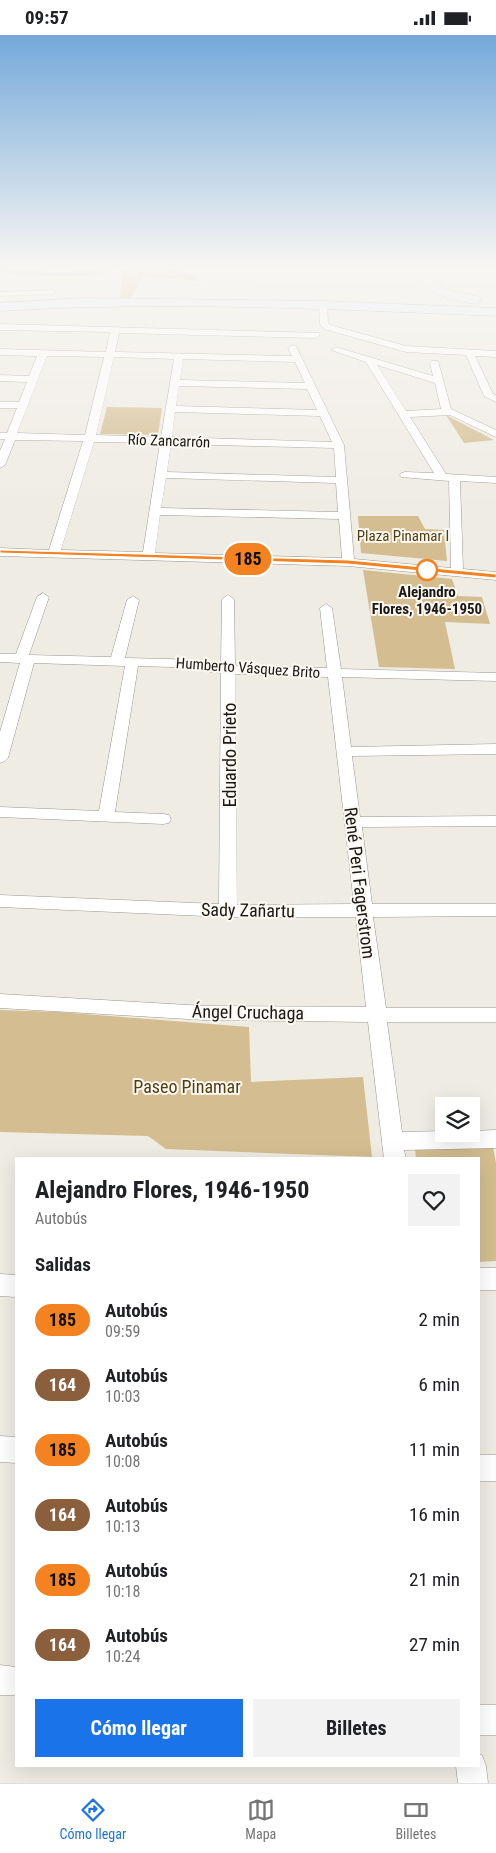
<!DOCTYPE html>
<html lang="es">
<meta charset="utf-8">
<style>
:root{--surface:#fff;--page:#f2f2f2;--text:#202124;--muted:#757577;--line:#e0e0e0;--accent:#1a73e8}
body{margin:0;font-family:"Roboto Condensed",sans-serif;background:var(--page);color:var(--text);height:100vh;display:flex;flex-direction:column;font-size:19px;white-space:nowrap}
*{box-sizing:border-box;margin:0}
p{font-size:16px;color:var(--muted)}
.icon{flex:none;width:28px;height:28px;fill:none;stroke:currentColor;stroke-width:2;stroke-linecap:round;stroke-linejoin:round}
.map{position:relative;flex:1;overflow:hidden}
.sheet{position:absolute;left:15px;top:1122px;width:465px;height:610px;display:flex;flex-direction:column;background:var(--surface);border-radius:0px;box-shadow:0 5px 20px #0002}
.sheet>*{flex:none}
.badge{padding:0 10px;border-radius:16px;font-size:18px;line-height:32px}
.fabs{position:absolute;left:435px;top:1062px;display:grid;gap:10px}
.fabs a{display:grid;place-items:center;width:45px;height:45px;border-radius:0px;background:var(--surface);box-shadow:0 5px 20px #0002;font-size:25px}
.map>.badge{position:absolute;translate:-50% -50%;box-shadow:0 0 0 2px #fff}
h2{padding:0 20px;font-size:19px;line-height:45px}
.round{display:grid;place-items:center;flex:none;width:52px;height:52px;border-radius:0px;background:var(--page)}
.overview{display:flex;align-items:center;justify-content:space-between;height:85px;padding:0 20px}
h1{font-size:24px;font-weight:700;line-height:38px}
.primary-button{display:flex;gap:10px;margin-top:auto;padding:10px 20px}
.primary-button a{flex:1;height:58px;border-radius:0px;background:var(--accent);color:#fff;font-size:20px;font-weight:700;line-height:58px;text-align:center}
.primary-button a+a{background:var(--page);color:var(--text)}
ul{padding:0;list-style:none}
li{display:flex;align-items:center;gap:15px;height:65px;padding:0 20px}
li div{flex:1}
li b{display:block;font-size:19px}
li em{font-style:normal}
li .badge{min-width:55px;font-weight:700;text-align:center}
.status{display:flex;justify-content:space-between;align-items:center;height:35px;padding:0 25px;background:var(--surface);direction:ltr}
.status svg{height:14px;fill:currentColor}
.tabs{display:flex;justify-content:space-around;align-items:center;height:70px;border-top:1px solid var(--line);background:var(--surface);font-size:14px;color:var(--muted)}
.tabs a{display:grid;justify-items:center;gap:2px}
.tabs .active{color:var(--accent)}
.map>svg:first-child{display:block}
</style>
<div class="status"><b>09:57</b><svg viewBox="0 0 49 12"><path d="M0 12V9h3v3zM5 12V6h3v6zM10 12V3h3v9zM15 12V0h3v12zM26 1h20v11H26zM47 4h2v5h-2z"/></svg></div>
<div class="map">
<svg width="496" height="1748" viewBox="0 0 496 1748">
<rect width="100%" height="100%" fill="#efece4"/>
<path fill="#d4bd90" d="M107,372L162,373L158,400L100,399Z
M446,380L494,405L464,408Z
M358,481H418L425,494L444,495L447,526L361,518Z
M363,535L452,544L458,561L482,562L490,589L445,587L455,634L379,632Z
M0,975L59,977L249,992L251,1047L363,1042L372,1122L166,1114L148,1101L0,1097Z
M493,1112L496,1128V1226L479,1227V1124H416L415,1114Z"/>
<path fill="#d4b67c" d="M94,231H118C103,239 88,246 71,237L75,233H89Z
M122,231H173C179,238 193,241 202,246L143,242L130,264H120Z"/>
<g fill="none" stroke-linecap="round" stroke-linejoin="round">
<path stroke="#6698c2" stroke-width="4" d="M168,231L175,237L192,242
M0,233C11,238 22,238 35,238C59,239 81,242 104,231"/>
<g stroke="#9a9790" stroke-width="1">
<path id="minor" d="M370,231H415L416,232L412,234L374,233Z
M51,255H54V259L0,261V257Z
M323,267L327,270L328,288L330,290L406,311L496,316V322L475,321L493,359L496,360V367L484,361L466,320L406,317L324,294L320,289L319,270Z
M0,289L319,298L320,300L316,303L119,298L115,317L292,321L288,313L293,310L296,311L344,410L354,524L451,533L449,446L401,442L400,440L401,438L405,437L434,438L366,327L331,315L336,312L339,313L433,341L430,328L432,326H438L451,374L496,395V402L450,380L410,382L446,439L496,442V448L460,446L463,534L496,537V545L348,531L0,521V513L49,515L83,406L15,405L5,430L0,433V416L5,404H0V398H7L17,373H0V367H19L27,347L0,346V340L29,341L37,321L0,320V314L106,317L110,297L0,295ZM47,321L104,322L85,400L17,398ZM114,322L174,324L161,402L96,400ZM183,324L295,327L305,348L180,345ZM377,330L435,348L441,374L406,376ZM179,351L307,354L317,375L176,371ZM175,377L320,381L332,407L172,402ZM94,407L160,408L143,517L61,515ZM171,409L334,413L336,442L167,437ZM166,443L336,448L338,477L161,473ZM160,480L339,484L342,523L155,518Z
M43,558L49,562L29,620L111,622L127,565L133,561L139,565L125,623L171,624L221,630L222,564L228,560L234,564L235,631L327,633L320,573L326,569L332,573L341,634L496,638V646L342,642L351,712L496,709V719L352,721L360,782L496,781V791L362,792L372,869H496V881L373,882L386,973H496V987H387L402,1097L444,1096V1099H471V1096L496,1095V1113L404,1115L406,1124H384L368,987L205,985L0,973V959L205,971L366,972L356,882H228L0,872V860L219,869L221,638L171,632L138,631L115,777L163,779L169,780L171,784L169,788L163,789L0,782V772L99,776L125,631L34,628L8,723L5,726L0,728V697L20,628L0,627V619H16L37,562ZM235,639L328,642L354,869L237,870Z
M479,1233H496V1255H479Z
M0,1239L16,1240V1262L0,1261Z
M0,1401L16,1402V1428L0,1427Z
M479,1420H496V1446H479Z
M0,1630L16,1632V1660H0Z
M479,1670H496V1700H479Z
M479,1719L482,1720L486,1731L488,1748H458L456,1731H479Z"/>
</g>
<g stroke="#9a9790" stroke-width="1">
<path id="secondary" d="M406,231H417C440,257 449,255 480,262L482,265L476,269C447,265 421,257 406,231Z
M84,263L323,266L496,273V281C331,274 165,266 0,276V268Z"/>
</g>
<use href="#minor" fill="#fff" fill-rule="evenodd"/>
<use href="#secondary" fill="#dfeffe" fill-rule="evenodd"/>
</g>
<linearGradient id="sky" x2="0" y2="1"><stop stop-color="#74a9d9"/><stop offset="0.49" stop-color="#f8f6f3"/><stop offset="1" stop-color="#f8f6f3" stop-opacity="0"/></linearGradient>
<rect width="496" height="475" fill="url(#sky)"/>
<path fill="#f58220" stroke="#fff" d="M0,515L348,525L496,539V543L348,529L0,518Z"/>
<circle fill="#fff" stroke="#f58220" stroke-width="2.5" cx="427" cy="535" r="10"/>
<g text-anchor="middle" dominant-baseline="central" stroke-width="4" stroke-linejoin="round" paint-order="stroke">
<g font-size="15" fill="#191815" stroke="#fdf9f2">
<text transform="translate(169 406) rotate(2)">Río Zancarrón</text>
<text transform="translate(248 633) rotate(4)">Humberto Vásquez Brito</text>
</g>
<g font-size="15" fill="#523d0f" stroke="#fdf9f2">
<text x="403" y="501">Plaza Pinamar I</text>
</g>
<g font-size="15" font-weight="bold" fill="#191815" stroke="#fdf9f2">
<text x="427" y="557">Alejandro<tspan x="427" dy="17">Flores, 1946-1950</tspan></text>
</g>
<g font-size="18" fill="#191815" stroke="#fdf9f2">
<text transform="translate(229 720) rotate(-90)">Eduardo Prieto</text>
<text transform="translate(360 848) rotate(83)">René Peri Fagerstrom</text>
<text transform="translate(248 875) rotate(1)">Sady Zañartu</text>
<text transform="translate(248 977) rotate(1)">Ángel Cruchaga</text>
</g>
<g font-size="18" fill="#523d0f" stroke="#fdf9f2">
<text x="187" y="1051">Paseo Pinamar</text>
</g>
</g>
</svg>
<div class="fabs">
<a><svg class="icon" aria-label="layers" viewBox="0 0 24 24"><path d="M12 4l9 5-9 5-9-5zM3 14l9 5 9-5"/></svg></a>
</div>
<b class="badge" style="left:248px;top:524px;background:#f58220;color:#111">185</b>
<section class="sheet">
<div class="overview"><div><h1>Alejandro Flores, 1946-1950</h1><p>Autobús</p></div><a class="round"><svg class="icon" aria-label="heart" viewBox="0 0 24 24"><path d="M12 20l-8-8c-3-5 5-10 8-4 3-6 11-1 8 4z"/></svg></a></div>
<h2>Salidas</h2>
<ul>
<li><span class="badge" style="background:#f58220;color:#111">185</span><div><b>Autobús</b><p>09:59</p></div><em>2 min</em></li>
<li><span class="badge" style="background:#8b5e3c;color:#fff">164</span><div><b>Autobús</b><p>10:03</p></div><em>6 min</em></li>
<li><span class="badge" style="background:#f58220;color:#111">185</span><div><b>Autobús</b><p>10:08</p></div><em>11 min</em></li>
<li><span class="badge" style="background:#8b5e3c;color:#fff">164</span><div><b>Autobús</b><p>10:13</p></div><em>16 min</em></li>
<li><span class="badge" style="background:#f58220;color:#111">185</span><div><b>Autobús</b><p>10:18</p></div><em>21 min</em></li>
<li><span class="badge" style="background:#8b5e3c;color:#fff">164</span><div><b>Autobús</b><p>10:24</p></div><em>27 min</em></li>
</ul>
<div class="primary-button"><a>Cómo llegar</a><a>Billetes</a></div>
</section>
</div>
<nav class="tabs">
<a class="active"><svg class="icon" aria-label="directions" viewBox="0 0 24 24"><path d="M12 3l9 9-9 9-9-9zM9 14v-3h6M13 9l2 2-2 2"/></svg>Cómo llegar</a>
<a><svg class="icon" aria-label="map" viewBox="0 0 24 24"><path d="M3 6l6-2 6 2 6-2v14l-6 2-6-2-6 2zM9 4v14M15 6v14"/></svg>Mapa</a>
<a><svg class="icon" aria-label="tickets" viewBox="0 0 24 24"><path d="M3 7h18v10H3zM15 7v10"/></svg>Billetes</a>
</nav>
